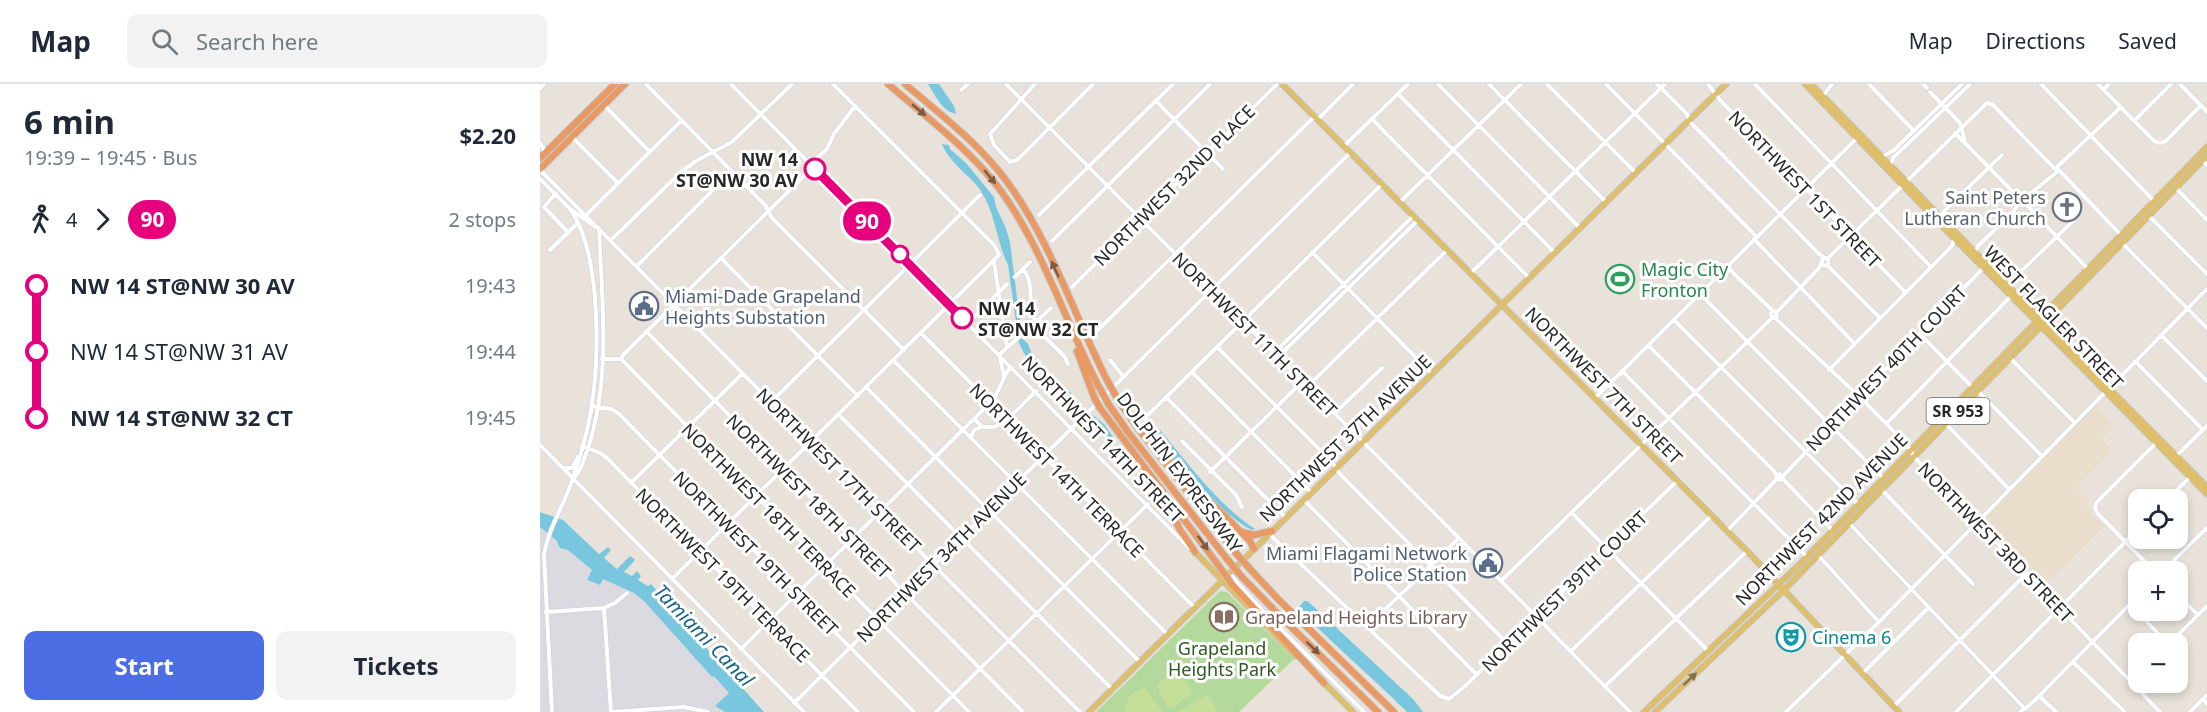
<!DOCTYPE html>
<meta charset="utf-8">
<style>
:root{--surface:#fff;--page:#f2f2f3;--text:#1f2937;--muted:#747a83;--line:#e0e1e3;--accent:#4c6de3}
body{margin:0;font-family:"Noto Sans",sans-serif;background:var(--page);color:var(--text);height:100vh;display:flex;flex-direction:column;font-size:22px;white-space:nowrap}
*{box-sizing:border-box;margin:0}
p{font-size:20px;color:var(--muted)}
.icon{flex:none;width:33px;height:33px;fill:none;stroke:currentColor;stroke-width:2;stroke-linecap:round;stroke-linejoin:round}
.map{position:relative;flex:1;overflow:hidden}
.drawer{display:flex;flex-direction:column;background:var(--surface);width:540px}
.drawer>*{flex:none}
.badge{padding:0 12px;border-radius:20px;font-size:21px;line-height:39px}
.tools{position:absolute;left:1588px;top:405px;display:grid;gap:12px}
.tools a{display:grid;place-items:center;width:60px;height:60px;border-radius:12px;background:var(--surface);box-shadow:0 3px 9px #0003;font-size:30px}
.map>.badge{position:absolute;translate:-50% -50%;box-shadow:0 0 0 3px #fff}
.legs{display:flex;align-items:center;gap:9px;height:66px;padding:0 24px;font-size:20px}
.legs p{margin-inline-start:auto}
.headline{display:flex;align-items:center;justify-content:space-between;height:102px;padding:0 24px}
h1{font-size:33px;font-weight:700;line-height:45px}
.primary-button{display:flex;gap:12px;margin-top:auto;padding:12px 24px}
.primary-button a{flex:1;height:69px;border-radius:12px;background:var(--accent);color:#fff;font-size:24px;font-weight:700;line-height:69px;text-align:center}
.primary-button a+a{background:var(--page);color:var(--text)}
ul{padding:0 24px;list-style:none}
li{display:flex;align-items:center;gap:21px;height:66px;font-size:22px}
li i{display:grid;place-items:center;width:9px;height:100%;margin:0 8px;background:currentColor}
li i::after{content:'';width:15px;height:15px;margin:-8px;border:4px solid;border-radius:50%;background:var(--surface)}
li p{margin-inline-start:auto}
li:first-child i{background:linear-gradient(#0000 50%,currentColor 0)}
li:last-child i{background:linear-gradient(currentColor 50%,#0000 0)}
header{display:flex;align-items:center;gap:36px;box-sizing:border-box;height:84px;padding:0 30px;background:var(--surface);border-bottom:2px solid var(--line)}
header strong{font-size:28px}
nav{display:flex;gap:33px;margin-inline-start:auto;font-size:21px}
.search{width:420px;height:54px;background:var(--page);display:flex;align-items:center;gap:15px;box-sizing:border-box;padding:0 21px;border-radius:12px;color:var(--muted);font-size:22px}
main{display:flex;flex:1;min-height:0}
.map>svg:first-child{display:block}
</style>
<header>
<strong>Map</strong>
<div class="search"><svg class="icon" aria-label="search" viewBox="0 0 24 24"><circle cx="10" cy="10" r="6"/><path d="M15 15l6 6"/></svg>Search here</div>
<nav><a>Map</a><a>Directions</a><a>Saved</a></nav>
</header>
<main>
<section class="drawer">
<div class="headline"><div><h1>6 min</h1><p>19:39 – 19:45 · Bus</p></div><b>$2.20</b></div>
<div class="legs"><svg class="icon" aria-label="walk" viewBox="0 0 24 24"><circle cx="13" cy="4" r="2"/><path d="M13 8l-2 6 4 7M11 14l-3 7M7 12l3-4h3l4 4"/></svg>4<svg class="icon" aria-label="forward" viewBox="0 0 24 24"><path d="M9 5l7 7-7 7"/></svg><b class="badge" style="background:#e6007e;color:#fff">90</b><p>2 stops</p></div>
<ul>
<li><i style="color:#e6007e"></i><b>NW 14 ST@NW 30 AV</b><p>19:43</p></li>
<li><i style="color:#e6007e"></i><span>NW 14 ST@NW 31 AV</span><p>19:44</p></li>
<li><i style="color:#e6007e"></i><b>NW 14 ST@NW 32 CT</b><p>19:45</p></li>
</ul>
<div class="primary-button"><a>Start</a><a>Tickets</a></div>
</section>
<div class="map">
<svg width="1667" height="628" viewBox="0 0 1667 628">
<rect width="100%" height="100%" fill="#e8e2da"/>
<path fill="#dcdae1" d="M0,443L16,456L20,464L28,466L52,486L48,496L63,494L94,509L104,517L172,593L174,591L189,609L175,622L185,628H0Z"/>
<path fill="#e8decb" d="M1555,321L1575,341L1562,355L1572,366L1536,403L1550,417L1545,423L1564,442L1503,504L1441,439Z"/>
<path fill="#b3d99c" d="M680,507L687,508L754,575L699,628H556Z"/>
<path fill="#c4df99" d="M636,592L648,599L652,609L632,625L628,624L616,601L626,593Z
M605,604L623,628H585C585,615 592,607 605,604Z
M667,611L673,618L677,628H637Z"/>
<path fill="#d5d1cc" d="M680,519H687L690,523L691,528L688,531L687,530L680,531L676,527Z"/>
<path fill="#78c7df" d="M388,0H399L414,22L416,30C402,27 396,12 388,0Z
M402,60L409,61L410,65L426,79L454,113L456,123L465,142L470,158L482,254L488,260L493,273L530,308L545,325L564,340L576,357H572L519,308L485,271L479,259L468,181C457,159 455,128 441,107C430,91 409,79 402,60Z
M609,343L619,345C647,378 678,421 715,445L713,446C692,440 618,365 609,343Z
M0,428L23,436L59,470L68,463L71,466L64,474L77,485L90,472L95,476L84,488L92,492L97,487L101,492L98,496L108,502L111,500L118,508L117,510L132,523V526L224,628H185L175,622L189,609L174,592L172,593L104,517L94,509L63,495L60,501L47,496L52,486L28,466L20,464L16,456L0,443Z
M764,517H767L772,521L874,616L883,628H867C833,594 799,566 766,532L764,527L759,523Z"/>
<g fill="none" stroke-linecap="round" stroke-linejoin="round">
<g stroke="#c9ccd7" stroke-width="5">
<path id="minor" d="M106,0L225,121L232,134L364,266
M191,0L649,464
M466,0L919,454L1090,628
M495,0L450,50L454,61L470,78L477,76L553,0
M898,0L1040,144
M949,0L1066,118
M1007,0L1096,89
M1066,0L1217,153
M1117,0L1147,30L1149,37L1162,50L1279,170L1285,174
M1168,0L1180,16L1365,208
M1215,0L1391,183
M1329,0L1374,47
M1383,0L1387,4
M1501,0L1614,117
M1558,0L1614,57L1620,59L1626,57L1661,21
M1640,0L1667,28
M0,4L4,0
M1564,5L1569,0
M421,6L428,0
M1390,8L1420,39L1425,57
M858,10L1015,169
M1283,12L1292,0
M616,17L683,85
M64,21L110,68
M778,35L813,0
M832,35L989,194
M1594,37L1631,0
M1415,49L1473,108L1483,115
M32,53L78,99
M0,59L6,69
M804,62L868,0
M1342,73L1354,66L1422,0
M1663,77L1667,81
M270,80L287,65L294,50L315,22
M1350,81L1354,73L1430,0
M1517,83L1581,23
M0,86L540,628
M1519,86L1581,151
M0,95L30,125L56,143
M1636,104L1667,136
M16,109L4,123L28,148
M1479.5 118a3.5 3.5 0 1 1 7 0a3.5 3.5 0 1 1-7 0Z
M1484,115L1517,88
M860,118L981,0
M1486,119L1492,127L1548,185
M46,131L142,36
M499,131L633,0
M1609,132L1667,190
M1401,134L1404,127L1462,71
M1214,155L1315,260
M71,156L142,87L156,77L192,58L252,0
M512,157L670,0
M1582,159L1667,244
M10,166L38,139
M772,168L892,290
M1435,168L1438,162L1473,128L1479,119
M181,174L318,312
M1281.5 178a3.5 3.5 0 1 1 7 0a3.5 3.5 0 1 1-7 0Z
M1287,175L1447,19L1453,21L1515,85
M454,178L467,263
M1287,181L1340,234
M97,182L192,87
M1187,183L1233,227
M483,185C496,200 486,223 496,238
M931,189L1125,0
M475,193L490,178
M1467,201L1533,137
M532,203L737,0
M1160,210L1343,394
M1231 230a3 3 0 1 1 6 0a3 3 0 1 1-6 0Z
M1236,229L1279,184L1282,178
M1234,233L1323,316L1368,362L1376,375L1620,628
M1134,236L1318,420
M428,239L467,200
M493,241L525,273L528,280
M107,248L483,628
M556,248L774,33
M381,249L654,523
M1380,250L1432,303
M1621,251L1667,297
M1108,261L1234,387L1237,393
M677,263L792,378L800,390L968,560
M734,269L873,132
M459,271L511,224
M460,273L464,292
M738,273L878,136
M1470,274L1535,339
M62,275H81
M81,275L429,628
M81,275L83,271L273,83
M570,276L584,293
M354,277L627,550
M1595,277L1663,346
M1289,286L1412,162L1414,155
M1082,287L1267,473
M652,288L771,408
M768,302L907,166
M326,303L600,578
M1438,307L1502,372
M626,313L746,434
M1055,314L1317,54
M231,318L440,111
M51,322L71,325L78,329L374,628
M795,329L842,284
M299,331L572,605
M434,335L443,343H454L465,338L496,307
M604,335L842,100
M1346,340L1471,212
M1406,340L1469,405
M431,353L434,346L441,343
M642,357L696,411L702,423
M0,361L264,628
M42,362L60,369L67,374L318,628
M1635,373L1667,342
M23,384H32L38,373
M670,388L763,297
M1240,390L1242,394L1239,396L1237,392Z
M1242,393L1444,183
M34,394C41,388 43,378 46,370C72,298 62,219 59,144
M1242,394L1292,446
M91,399L203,289
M1342,406L1433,500
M764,416L937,591
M1627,416L1650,393
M1032,429L1168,567
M1309,439L1485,625
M1187,447L1233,399L1237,394
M729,450L900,612L909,615L924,603L1137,397
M1278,471L1339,538
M1615,488L1558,430L1555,424L1556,419L1616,359
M1622,488L1667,444
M689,489L721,525L824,628
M132,495L459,171L455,162L293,0
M961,497L1233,233
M1638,511L1658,531
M64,524L71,628
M6,528L64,524L75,519L87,509
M1607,538L1628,560
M827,543L919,454
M1629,560L1667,522
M201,565L450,319C461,308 461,293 471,283
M1031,567L1172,431
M1533,578L1585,628
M1638,580L1644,586
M1323,589L1389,523
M1591,596L1599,588
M1065,602L1207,467
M1499,612L1516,628
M1663,615L1667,620
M254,619L810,69
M1354,622L1486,490
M12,628L4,471C8,444 25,420 33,394C43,366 51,335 54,305C59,257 59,165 30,125
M72,628L144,623L168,628
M396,628L608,420
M1246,628L1339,538L1667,205
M1416,628L1599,444
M1480,628L1492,619L1599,511
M1650,628L1667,611"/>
</g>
<g stroke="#c3c3c3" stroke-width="7">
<path id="major" d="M742,0L1207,467L1359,628
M1265,0L1404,144L1667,410
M1271,0L1499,234L1667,403
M655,468L756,572
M782,597L813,628
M549,628L1186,0
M1104,628L1260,480L1667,63
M1115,628L1245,505L1667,72"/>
</g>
<g stroke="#c3c3c3" stroke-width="8">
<path id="highway" d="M348,0C386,33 427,63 458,103C503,163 525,238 559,303
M365,0C400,30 437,58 465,95C510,155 533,229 567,296
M0,74L75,0
M0,85L85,0
M537,267L554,313
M577,314L596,342L695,468
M569,321L588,348L687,475
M560,324L679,482
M625,373L710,457L714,465
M623,410L640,446L655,468
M701,448L714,451L732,447
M710,485L738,515L854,628
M702,493L740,532L838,628
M691,499L784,599"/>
</g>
<use href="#minor" stroke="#fff" stroke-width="4"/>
<use href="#major" stroke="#dfbf69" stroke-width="5"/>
<use href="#highway" stroke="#ea9963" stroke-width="6"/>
<g stroke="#c3c3c3" stroke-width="8" stroke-linecap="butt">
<path id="highway-bridge" d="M567,296L577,314
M559,303L569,321
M554,313L560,324
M695,468L710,485
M687,475L702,493
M679,482L691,499"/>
</g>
<use href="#highway-bridge" stroke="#ea9963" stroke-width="6"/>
</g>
<defs><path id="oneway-solid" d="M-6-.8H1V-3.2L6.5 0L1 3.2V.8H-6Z" transform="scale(1.5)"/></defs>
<g fill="#7f5a42">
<use href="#oneway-solid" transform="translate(379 26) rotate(40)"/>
<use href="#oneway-solid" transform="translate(450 93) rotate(51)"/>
<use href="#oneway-solid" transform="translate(515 185) rotate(-115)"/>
<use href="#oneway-solid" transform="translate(663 459) rotate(55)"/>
<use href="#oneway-solid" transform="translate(773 564) rotate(44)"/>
</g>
<use fill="#837348" href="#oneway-solid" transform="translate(1150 595) rotate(-43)"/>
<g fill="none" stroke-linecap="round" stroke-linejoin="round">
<g stroke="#fff" stroke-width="14">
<path id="line-1" d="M275,85L422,234"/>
</g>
<use href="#line-1" stroke="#e6007e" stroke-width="9"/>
</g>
<defs>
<g id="church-ring" transform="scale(1.5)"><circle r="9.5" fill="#fff" stroke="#6b7280" stroke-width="1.5"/><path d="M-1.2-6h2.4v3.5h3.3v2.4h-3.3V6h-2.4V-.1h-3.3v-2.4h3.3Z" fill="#6b7280"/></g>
<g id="stadium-ring" transform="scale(1.5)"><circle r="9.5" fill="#fff" stroke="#2e9e5b" stroke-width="1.5"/><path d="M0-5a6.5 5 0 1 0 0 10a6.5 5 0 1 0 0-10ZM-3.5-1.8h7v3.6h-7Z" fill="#2e9e5b"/></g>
<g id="civic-ring" transform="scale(1.5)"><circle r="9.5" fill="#fff" stroke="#5c6f8a" stroke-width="1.5"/><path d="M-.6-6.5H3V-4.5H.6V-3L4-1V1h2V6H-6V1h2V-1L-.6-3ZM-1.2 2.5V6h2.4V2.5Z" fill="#5c6f8a"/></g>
<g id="library-ring" transform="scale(1.5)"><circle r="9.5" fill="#fff" stroke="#8d6e63" stroke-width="1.5"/><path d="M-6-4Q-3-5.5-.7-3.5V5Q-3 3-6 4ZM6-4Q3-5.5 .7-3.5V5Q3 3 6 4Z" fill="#8d6e63"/></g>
<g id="theatre-ring" transform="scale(1.5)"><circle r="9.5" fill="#fff" stroke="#0f9aa8" stroke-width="1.5"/><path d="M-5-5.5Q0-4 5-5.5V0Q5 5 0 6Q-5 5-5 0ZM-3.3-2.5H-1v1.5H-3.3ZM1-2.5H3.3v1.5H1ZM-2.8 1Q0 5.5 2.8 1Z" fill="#0f9aa8"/></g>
</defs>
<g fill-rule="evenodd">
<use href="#church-ring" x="1527" y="123"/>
<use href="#stadium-ring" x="1080" y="195"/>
<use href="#civic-ring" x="104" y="222"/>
<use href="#civic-ring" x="948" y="479"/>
<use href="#library-ring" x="684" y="533"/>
<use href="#theatre-ring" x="1251" y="553"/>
</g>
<g fill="#fff" stroke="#e6007e" stroke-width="3">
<circle cx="275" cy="85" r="10"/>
<circle cx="360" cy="170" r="8"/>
<circle cx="422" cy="234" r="10"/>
</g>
<g text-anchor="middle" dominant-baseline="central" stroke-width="6" stroke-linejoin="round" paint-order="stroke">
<rect fill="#fff" stroke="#686868" stroke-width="1.5" x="1386.5" y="314" width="63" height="26" rx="4.5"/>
<g font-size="16" font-weight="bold" fill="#272727">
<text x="1418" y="327">SR 953</text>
</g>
<g font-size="18" font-weight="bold" fill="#272727" stroke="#fff" text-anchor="end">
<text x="258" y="75">NW 14<tspan x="258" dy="21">ST@NW 30 AV</tspan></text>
<text x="438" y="224" text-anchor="start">NW 14<tspan x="438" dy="21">ST@NW 32 CT</tspan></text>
</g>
<g font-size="18" fill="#272727" stroke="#fff">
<text transform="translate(634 101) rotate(-45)">NORTHWEST 32ND PLACE</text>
<text transform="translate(1265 105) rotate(46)">NORTHWEST 1ST STREET</text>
<text transform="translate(1514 233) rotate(46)">WEST FLAGLER STREET</text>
<text transform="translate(715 250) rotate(45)">NORTHWEST 11TH STREET</text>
<text transform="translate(1346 284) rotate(-46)">NORTHWEST 40TH COURT</text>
<text transform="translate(1064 301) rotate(45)">NORTHWEST 7TH STREET</text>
<text transform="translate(805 354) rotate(-44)">NORTHWEST 37TH AVENUE</text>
<text transform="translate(563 355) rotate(46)">NORTHWEST 14TH STREET</text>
<text transform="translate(299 386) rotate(45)">NORTHWEST 17TH STREET</text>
<text transform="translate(517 386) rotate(45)">NORTHWEST 14TH TERRACE</text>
<text transform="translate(640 388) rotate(53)">DOLPHIN EXPRESSWAY</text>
<text transform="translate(269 412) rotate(45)">NORTHWEST 18TH STREET</text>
<text transform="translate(229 426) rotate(45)">NORTHWEST 18TH TERRACE</text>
<text transform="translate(1281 435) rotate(-45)">NORTHWEST 42ND AVENUE</text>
<text transform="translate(1456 458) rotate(46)">NORTHWEST 3RD STREET</text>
<text transform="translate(216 469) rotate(45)">NORTHWEST 19TH STREET</text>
<text transform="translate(401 473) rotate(-45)">NORTHWEST 34TH AVENUE</text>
<text transform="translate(183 491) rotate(45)">NORTHWEST 19TH TERRACE</text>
<text transform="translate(1024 507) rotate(-44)">NORTHWEST 39TH COURT</text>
</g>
<g font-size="18" fill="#5b616d" stroke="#fff" text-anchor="end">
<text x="1506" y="113">Saint Peters<tspan x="1506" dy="21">Lutheran Church</tspan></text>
</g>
<g font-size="18" fill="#27864d" stroke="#fff" text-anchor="start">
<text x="1101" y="185">Magic City<tspan x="1101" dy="21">Fronton</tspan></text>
</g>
<g font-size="18" fill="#4e5e75" stroke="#fff" text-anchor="start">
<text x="125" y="212">Miami-Dade Grapeland<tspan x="125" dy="21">Heights Substation</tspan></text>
<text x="927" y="469" text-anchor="end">Miami Flagami Network<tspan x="927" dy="21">Police Station</tspan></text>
</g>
<g font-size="18" fill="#785e54" stroke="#fff" text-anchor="start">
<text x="705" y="533">Grapeland Heights Library</text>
</g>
<g font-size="18" fill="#0d838f" stroke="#fff" text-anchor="start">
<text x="1272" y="553">Cinema 6</text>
</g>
<g font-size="18" fill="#2f5a21" stroke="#fff">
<text x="682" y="564">Grapeland<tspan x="682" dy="21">Heights Park</tspan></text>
</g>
<g font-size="20" font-style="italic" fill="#1c6586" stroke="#fff">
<text transform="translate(164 551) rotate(46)">Tamiami Canal</text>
</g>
</g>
</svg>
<div class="tools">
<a><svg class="icon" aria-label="locate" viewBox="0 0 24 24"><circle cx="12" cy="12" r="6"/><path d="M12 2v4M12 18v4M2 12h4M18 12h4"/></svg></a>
<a>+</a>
<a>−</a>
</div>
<b class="badge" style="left:327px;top:137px;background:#e6007e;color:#fff">90</b>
</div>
</main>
